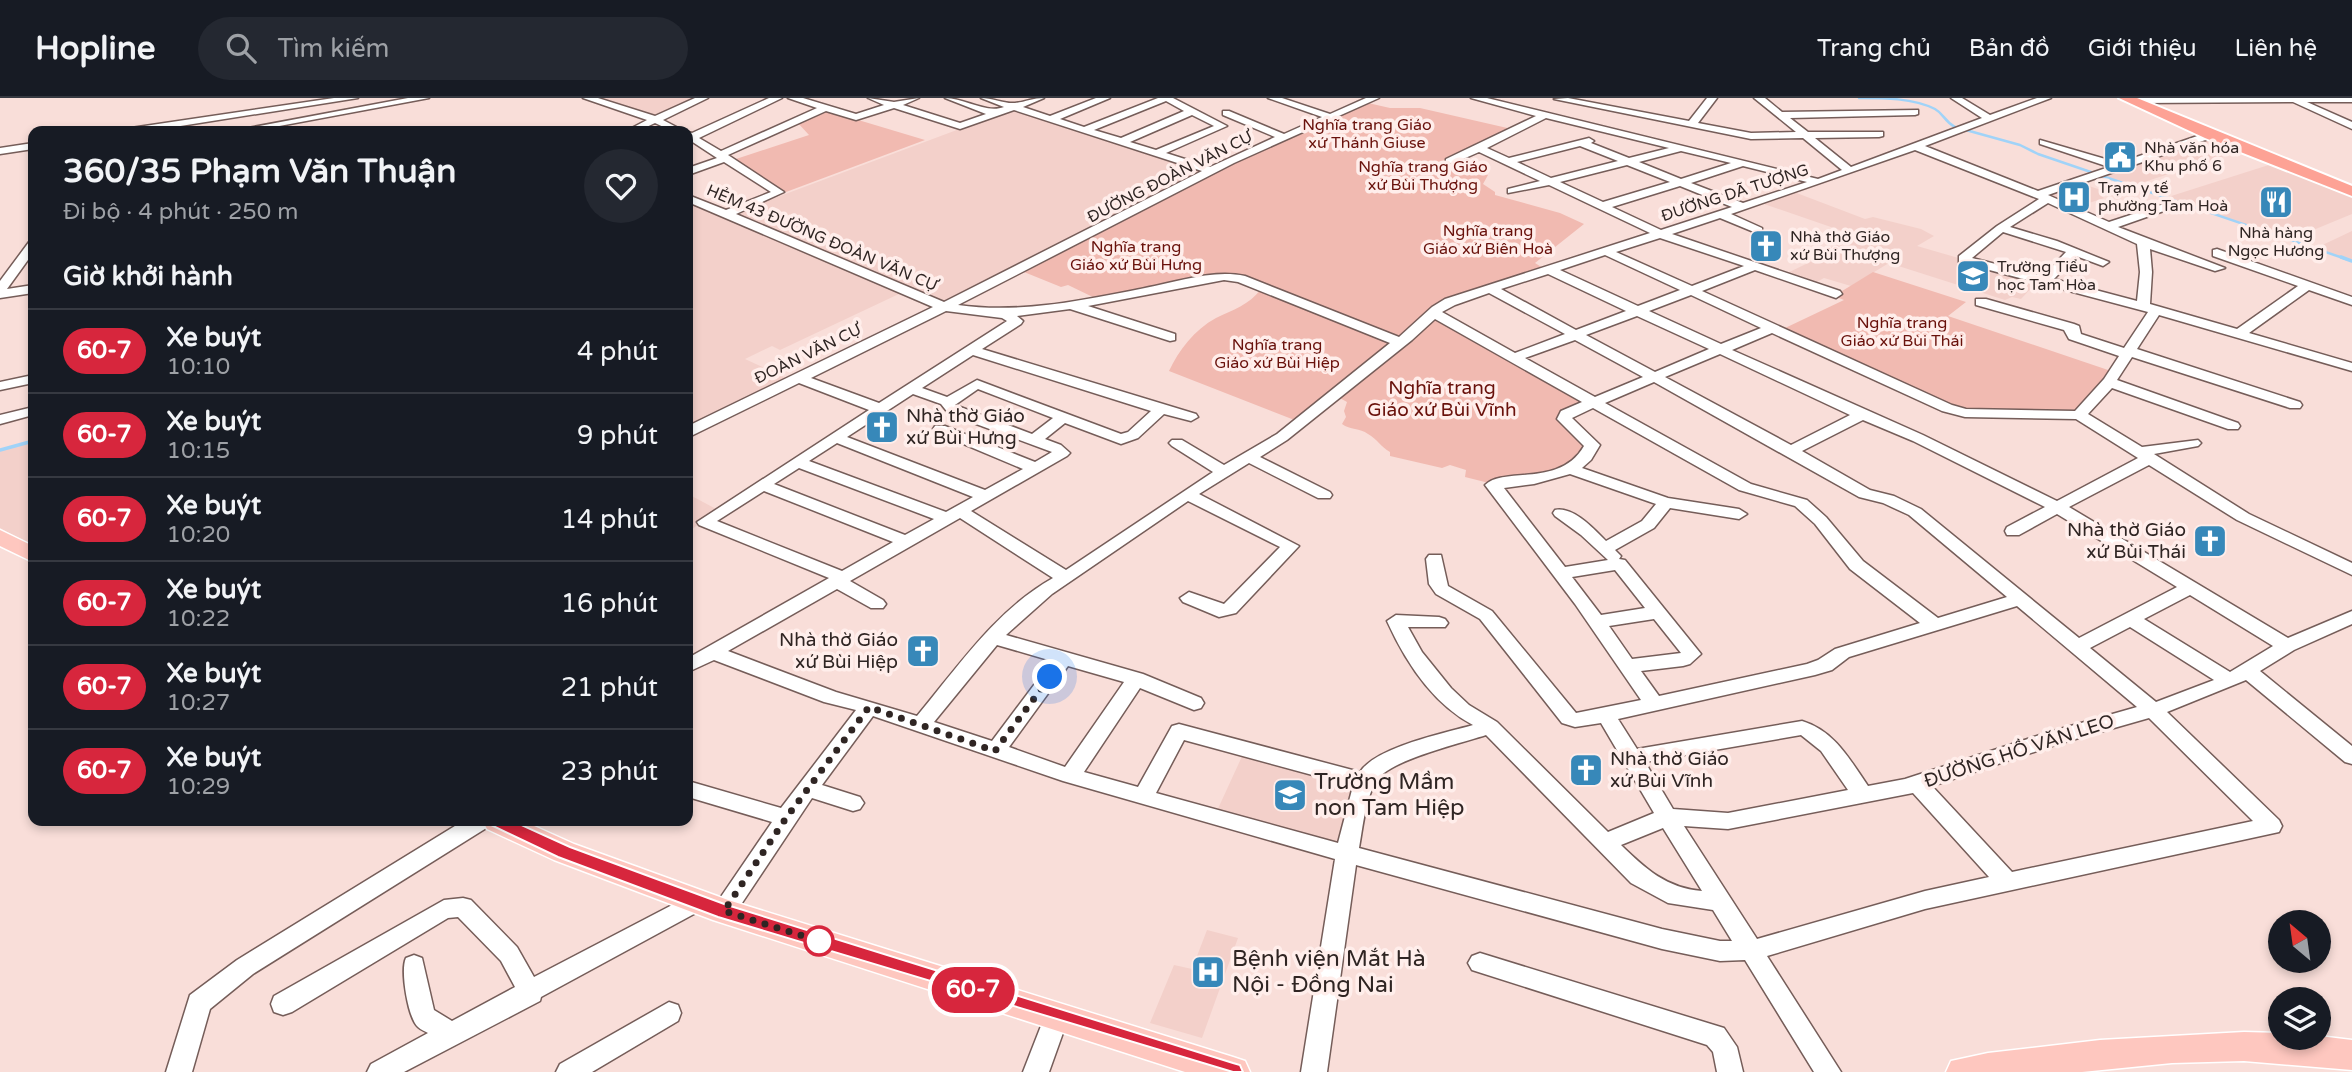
<!DOCTYPE html>
<html lang="vi">
<meta charset="utf-8">
<style>
:root{--surface:#171b24;--page:#242831;--text:#f1f3f6;--muted:#9ea1a6;--line:#363941}
body{margin:0;font-family:"Varela Round",sans-serif;background:var(--page);color:var(--text);height:100vh;display:flex;flex-direction:column;font-size:26px;white-space:nowrap}
*{box-sizing:border-box;margin:0}
p{font-size:23px;color:var(--muted)}
.icon{flex:none;width:38px;height:38px;fill:none;stroke:currentColor;stroke-width:2;stroke-linecap:round;stroke-linejoin:round}
.map{position:relative;flex:1;overflow:hidden}
.details{position:absolute;left:28px;top:28px;width:665px;height:700px;display:flex;flex-direction:column;background:var(--surface);border-radius:14px;box-shadow:0 4px 10px #0003}
.details>*{flex:none}
.badge{padding:0 14px;border-radius:23px;font-size:24px;line-height:46px}
.needle{width:46px;rotate:331deg}
.buttons{position:absolute;left:2268px;top:812px;display:grid;gap:14px}
.buttons a{display:grid;place-items:center;width:63px;height:63px;border-radius:50%;background:var(--surface);box-shadow:0 4px 10px #0003;font-size:35px}
.you{position:absolute;width:35px;height:35px;margin:-18px;border:5px solid #fff;border-radius:50%;background:#1a73e8;box-shadow:0 0 0 10px #1a73e833}
.map>.badge{position:absolute;translate:-50% -50%;box-shadow:0 0 0 4px #fff}
h2{padding:0 35px;font-size:26px;line-height:63px}
.round{display:grid;place-items:center;flex:none;width:74px;height:74px;border-radius:37px;background:var(--page)}
.head{display:flex;align-items:center;justify-content:space-between;height:119px;padding:0 35px}
h1{font-size:33px;font-weight:700;line-height:52px}
ul{padding:0;list-style:none}
li{display:flex;align-items:center;gap:21px;height:84px;padding:0 35px;border-top:2px solid var(--line)}
li div{flex:1}
li b{display:block;font-size:26px}
li em{font-style:normal}
li .badge{min-width:77px;font-weight:700;text-align:center}
header{display:flex;align-items:center;gap:42px;box-sizing:border-box;height:98px;padding:0 35px;background:var(--surface);border-bottom:2px solid var(--line)}
header strong{font-size:33px}
nav{display:flex;gap:38px;margin-inline-start:auto;font-size:24px}
.search{width:490px;height:63px;background:var(--page);display:flex;align-items:center;gap:18px;box-sizing:border-box;padding:0 24px;border-radius:38px;color:var(--muted);font-size:26px}
.map>svg:first-child{display:block}
</style>
<header>
<strong>Hopline</strong>
<div class="search"><svg class="icon" aria-label="search" viewBox="0 0 24 24"><circle cx="10" cy="10" r="6"/><path d="M15 15l6 6"/></svg>Tìm kiếm</div>
<nav><a>Trang chủ</a><a>Bản đồ</a><a>Giới thiệu</a><a>Liên hệ</a></nav>
</header>
<div class="map">
<svg width="2352" height="974" viewBox="0 0 2352 974">
<rect width="100%" height="100%" fill="#f9ded9"/>
<path fill="#f3d0ca" d="M596,0H698L654,19Z
M1013,11L1205,72L945,204L732,116Z
M2211,39L2242,52L2132,88L2102,77Z
M2275,65L2352,95V116L2289,142L2165,100Z
M2080,85L2110,95L2101,98L2104,100L2080,108L2084,110L2074,113L2043,98Z
M1794,94L1865,121L1873,119L1921,131L1934,138L1917,148L2038,183L2021,201L2012,199L2005,202L1889,165L1851,188L1824,180L1813,186L1783,177L1827,156L1823,153L1857,138L1761,105Z
M693,106L720,119L901,195L780,252L772,248L745,261L788,281L688,330V108Z
M2352,133V163L2314,151Z
M33,343V448L0,430V352Z
M688,396L718,412L688,434Z
M1244,654L1358,685L1342,748L1216,715Z
M1207,832L1238,840L1202,940L1150,925L1174,867L1192,871Z"/>
<path fill="#f1bab1" d="M1368,5L1390,10H1420L1516,32L1449,62L1488,77L1483,86L1495,94V97L1560,115L1584,126L1535,165L1543,170L1438,206L1399,241L1233,177L1211,178L1097,201L1068,187L1061,189L1024,174L1234,65Z
M825,12L925,42L786,94L733,62L809,37L797,24Z
M1873,174L1966,204L1948,218L2111,273L2074,315L1963,313L1783,231L1844,202L1834,198Z
M1261,191L1395,244L1297,323L1169,273C1179,252 1194,232 1216,220C1233,212 1249,207 1261,191Z
M1435,218L1585,304L1562,314L1586,344L1585,351L1565,369L1538,377L1489,385L1465,379L1466,372L1450,367L1442,370L1390,358V354C1381,349 1377,341 1368,336C1360,330 1350,332 1342,326L1346,319L1344,313L1347,304L1338,299Z"/>
<g fill="none" stroke-linecap="round" stroke-linejoin="round">
<path stroke="#a0d3f8" stroke-width="2.5" d="M1859,0C1884,0 1913,0 1935,11C1944,16 1944,23 1955,29L2020,47L2038,56L2346,161"/>
<path stroke="#a0d3f8" stroke-width="3.5" d="M2341,159L2352,163
M0,352L33,343"/>
<g stroke="#755d59" stroke-width="3">
<path id="minor" d="M334,0H358L149,33H126L131,30Z
M408,0H429L252,33H232Z
M583,0H598L655,18L695,0H708L663,22L684,33H672L655,25L638,33H626L647,22Z
M769,0H782L699,40L721,53L817,10L788,0H803L856,16L884,7L868,0L894,4L919,0L903,7L960,25L986,16L945,0C965,0 986,16 1004,9L981,0C992,0 1005,6 1015,5C1025,4 1033,0 1044,0L1023,9L1050,18L1096,0H1110L1060,21L1084,29L1158,0H1173L1227,28L1166,55L1210,69L1275,39L1223,17V13H1229L1284,36L1322,19L1268,0H1282L1330,16L1366,0H1379L1234,65L958,207C1020,216 1084,202 1145,190C1177,184 1213,171 1245,178L1399,239L1432,209L1445,201L1650,135L1549,87L1508,95V91L1540,83L1479,54L1454,65H1446V61L1536,18L1471,0H1487L1818,81L1842,72L1803,40L1751,41L1554,1L1568,0L1689,23L1707,0H1717L1698,25L1751,35L1796,34L1754,0H1765L1782,14L1918,12V16L1915,17L1790,20L1808,34H1883V38L1879,39L1815,40L1851,69L1982,20L1951,0H1962L1990,17L2037,0H2051L1925,48L2038,93L2109,69L2040,46V42L2119,65L2206,35H2214V39L2048,97L2109,124L2170,104H2178V108L2118,129L2225,170L2215,173L2150,151L2152,174L2150,206L2237,231L2298,188L2213,158V152L2217,151L2352,199V207L2309,192L2249,235L2352,265V273L2159,217L2137,251L2300,304L2302,307L2300,310H2290L2132,259L2117,282L2238,325L2240,328L2238,331H2228L2112,290L2088,316L2142,349L2198,342L2201,345L2198,348L2154,356L2249,416L2352,465V477L2237,422L2149,367L2069,409L2288,540L2352,513V526L2294,552L2260,573L2352,648V666L2345,664L2246,582L2167,614L2279,722L2282,728L2279,734L1925,811L1767,858L1841,974H1814L1745,862L1720,863L1662,851L1356,767L1327,974H1301L1335,761L1063,683L873,618L822,687L860,699L864,705L860,711L853,713L812,700L732,820L724,822L716,820L713,813L716,806L772,724L688,699V683L781,710L856,612L824,604L714,562L688,574V560L829,480L699,427L697,424L869,312L799,285L693,337L688,338V328L933,209L688,104V97L726,112L771,94L724,64L688,77V70L717,60L688,41V34L692,35ZM1166,3L1184,13L1121,40L1094,32ZM894,10L960,31L1014,12L1202,73L944,204L736,116L784,94L728,57L826,13L856,22ZM1192,17L1214,28L1156,52L1130,44ZM1546,20L1669,50L1629,60L1591,45L1594,43L1589,40L1509,60L1487,50ZM1580,48L1618,63L1551,80L1517,64ZM1915,52L2039,101L1997,128L1959,158V164L2148,214L2124,250L2081,236L2079,228L2074,226L1986,201H1976V207L2064,232L2069,241L2119,258L2104,281L2075,313L1966,311L1952,307L1702,193L1755,172L1836,200L1842,196L1840,193L1672,136L1720,120L1754,134H1762V130L1731,116ZM1681,53L1731,65L1681,81L1639,64ZM1627,67L1670,84L1603,104L1560,84ZM1743,68L1807,84L1743,105L1691,85ZM1680,88L1732,109L1661,132L1612,109ZM2048,105L2137,146L2140,174L2137,203L2054,181L2076,158L2103,168L2109,164L2057,143L2010,129ZM2003,134L2066,154L2043,178L1972,160ZM1660,140L1744,168L1692,188L1616,154ZM1605,157L1680,192L1638,208L1560,172ZM1548,176L1626,213L1576,232L1501,191ZM1224,182L1238,184L1390,245L1277,336L1224,367L1182,342H1172L1169,345L1172,348L1213,374L1066,472L971,413L1067,358L1070,355L1061,347L1045,341L1065,325L1121,346L1138,340L1164,316L1191,323L1198,319L1196,316L982,251L1021,226L1023,223L1017,218L1070,211L1170,243L1175,242V236L1088,208ZM1489,195L1565,236L1515,255L1442,214L1455,207ZM1691,197L1761,230L1721,246L1649,213ZM946,213L1002,220L1007,223L879,305L811,280ZM1637,218L1709,251L1655,274L1586,237ZM1435,221L1582,304L1561,313L1557,321L1584,348C1560,390 1504,368 1485,387L1575,506L1641,602L1576,615L1492,513L1448,488L1441,457H1429L1426,461L1429,486L1436,496L1480,521L1562,625L1575,629L1601,625L1654,715L1608,734L1497,624L1469,607L1451,590L1422,554L1408,529H1445L1448,525L1445,521L1439,519L1396,517L1387,523C1405,563 1433,606 1473,627C1445,635 1376,649 1360,674L1179,626L1172,628L1138,689L1084,674L1140,590L1194,612L1201,610L1204,605L1201,600L1143,576L1006,537L1052,496L1188,403L1280,449L1224,506L1189,494L1180,500L1183,504L1219,519L1236,515L1299,448L1199,396L1249,365L1318,400H1330L1332,397L1330,394L1260,359L1287,342L1412,242ZM1772,235L1942,313L1965,319L2076,321L2138,360L2057,403L1923,337L1732,252ZM1575,242L1643,279L1595,299L1525,260ZM1720,256L1850,317L1791,347L1665,279ZM973,257L1151,313L1128,334L1121,336L977,282L947,299L922,290ZM1654,284L1859,399L1883,405L1909,417L2007,499L1938,520L1863,463L1826,419L1807,402L1751,386L1605,305ZM978,291L1053,320L1032,336L955,307ZM913,296L941,306L949,316L1052,354L1035,364L945,328H935L933,331L935,334L1023,371L985,392L847,339ZM1593,310L1739,392L1795,408L1815,426L1850,471L1920,525L1835,551L1818,562L1807,566L1659,598L1641,573L1683,568L1690,566L1701,556L1625,462L1619,461L1621,458L1615,452L1654,430L1670,410L1739,421L1747,416L1739,411L1668,400L1582,370L1591,362L1600,347L1572,320ZM1863,322L1913,343L2045,409L2007,429L2005,433L2007,437H2019L2057,416L2177,489L2079,540L1921,411L1894,398L1870,392L1802,353ZM837,345L973,399L946,414L809,363ZM799,370L934,421L905,437L774,386ZM1570,376L1656,406L1642,423L1606,443C1594,431 1573,408 1555,412L1553,415L1555,418L1581,437L1608,462L1565,469L1504,390L1534,386ZM764,393L893,444L842,473L717,423ZM960,420L1053,480C996,512 958,569 917,618L836,594L728,553L837,491L871,510H883L886,506L883,502L850,483ZM1615,472L1645,510L1601,517L1572,479ZM2190,497L2273,548L2230,574L2144,521ZM2017,508L2137,609L2046,635L1905,681L1868,688C1850,662 1835,633 1802,623L1637,651L1618,621L1815,577L1832,572L1849,559ZM1654,521L1681,555L1632,561L1609,528ZM2130,529L2214,582L2156,604L2090,550ZM997,547L1052,563L992,643L934,624ZM1068,568L1124,584L1065,669L1009,649ZM2149,620L2253,723L2012,774L1932,688L2058,646ZM1486,637L1631,785L1668,805L1713,812L1732,843H1720L1662,831L1359,750C1363,729 1365,700 1377,682C1390,662 1462,645 1486,637ZM1801,637L1821,653L1848,692L1728,715L1673,711L1645,664ZM1184,642L1353,688L1338,745L1156,695ZM1913,695L1989,779L1925,793L1757,841L1684,728L1728,731ZM1663,730L1702,793C1666,790 1646,771 1621,747Z
M2138,0H2352V4H2307L2352,24V31L2293,4L2141,5L2136,2Z
M33,45V51L0,56V50Z
M33,143V155L7,191L33,187V195L0,200V183L29,144Z
M33,277V285L0,292V284Z
M33,309V317L0,326V317Z
M463,723H491L488,729L253,876L210,911L192,974H166L190,897L237,862Z
M697,794L705,796L708,803L705,810L541,899L540,903L404,974H367L371,966L428,935C425,933 421,932 418,929C408,920 400,872 406,860L414,857L422,860L434,912L452,923L515,889L501,863L458,819L448,820L292,914L283,917L274,914L271,906L274,898L444,802L463,800L471,802L517,849L534,879Z
M1480,855L1724,930L1737,949L1743,974H1717L1713,954L1707,947L1472,872L1468,865L1472,858Z
M669,904L678,907L681,915L678,923L592,974H556L560,966Z
M1057,907L1066,910L1069,918L1049,974H1023L1048,910Z"/>
</g>
<g stroke="#fff" stroke-width="3">
<path id="major" d="M0,432L33,448V464L0,448Z
M483,723H523L574,746L728,802L1233,959L1245,963L1250,974H1185L713,822L554,762L487,731Z
M2244,934L2280,935V940L2319,938L2352,942V972L2244,963L2172,965L2082,974H1946L1951,963L1988,955L2100,942Z"/>
</g>
<g stroke="#fff" stroke-width="4">
<path id="highway" d="M2119,0H2137L2352,88V98L2205,40Z"/>
</g>
<use href="#minor" fill="#fff" fill-rule="evenodd"/>
<use href="#major" fill="#fec7bf" fill-rule="evenodd"/>
<use href="#highway" fill="#fda295" fill-rule="evenodd"/>
</g>
<path fill="#d7263d" stroke="#fff" stroke-width="2" d="M497,716L570,749L727,807L1233,965L1240,967L1243,974H1233L718,819L558,759L491,727L489,723L491,718Z"/>
<g fill="none" stroke-linecap="round" stroke-linejoin="round">
<path stroke="#2f2523" stroke-width="7" stroke-dasharray="0 12.6" d="M819,843L822,844L724,813L786,720L869,609L995,653L1050,579"/>
</g>
<defs>
<g id="civic-square" transform="scale(1.75)"><rect x="-9" y="-9" width="18" height="18" rx="4" fill="#3788b9" stroke="#ffeeeb"/><path d="M-.6-6.5H3V-4.5H.6V-3L4-1V1h2V6H-6V1h2V-1L-.6-3ZM-1.2 2.5V6h2.4V2.5Z" fill="#fff"/></g>
<g id="hospital-square" transform="scale(1.75)"><rect x="-9" y="-9" width="18" height="18" rx="4" fill="#3788b9" stroke="#ffeeeb"/><path d="M-5-5h3v3.5h4V-5h3V5h-3V1.5h-4V5h-3Z" fill="#fff"/></g>
<g id="restaurant-square" transform="scale(1.75)"><rect x="-9" y="-9" width="18" height="18" rx="4" fill="#3788b9" stroke="#ffeeeb"/><path d="M-5-6h1v4h1v-4h1v4h1v-4h1v5L-1.5 .5V6h-2V.5L-5-1ZM5-6V6H3V1.5H1.5Q1.5-4 5-6Z" fill="#fff"/></g>
<g id="church-square" transform="scale(1.75)"><rect x="-9" y="-9" width="18" height="18" rx="4" fill="#3788b9" stroke="#ffeeeb"/><path d="M-1.2-6h2.4v3.5h3.3v2.4h-3.3V6h-2.4V-.1h-3.3v-2.4h3.3Z" fill="#fff"/></g>
<g id="school-square" transform="scale(1.75)"><rect x="-9" y="-9" width="18" height="18" rx="4" fill="#3788b9" stroke="#ffeeeb"/><path d="M0-5L7-2L0 1L-7-2ZM-4 1L0 2.5L4 1V4Q0 6-4 4Z" fill="#fff"/></g>
</defs>
<g fill-rule="evenodd">
<use href="#civic-square" x="2120" y="59"/>
<use href="#hospital-square" x="2074" y="99"/>
<use href="#restaurant-square" x="2276" y="104"/>
<use href="#church-square" x="1766" y="148"/>
<use href="#school-square" x="1973" y="178"/>
<use href="#church-square" x="882" y="329"/>
<use href="#church-square" x="2210" y="443"/>
<use href="#church-square" x="923" y="553"/>
<use href="#church-square" x="1586" y="672"/>
<use href="#school-square" x="1290" y="697"/>
<use href="#hospital-square" x="1208" y="874"/>
</g>
<circle fill="#fff" stroke="#d7263d" stroke-width="3.5" cx="819" cy="843" r="14"/>
<g text-anchor="middle" dominant-baseline="central" stroke-width="7" stroke-linejoin="round" paint-order="stroke">
<g font-size="16" fill="#69110b" stroke="#ffeeeb">
<text x="1367" y="27">Nghĩa trang Giáo<tspan x="1367" dy="18">xứ Thánh Giuse</tspan></text>
<text x="1423" y="69">Nghĩa trang Giáo<tspan x="1423" dy="18">xứ Bùi Thượng</tspan></text>
<text x="1488" y="133">Nghĩa trang<tspan x="1488" dy="18">Giáo xứ Biên Hoà</tspan></text>
<text x="1136" y="149">Nghĩa trang<tspan x="1136" dy="18">Giáo xứ Bùi Hưng</tspan></text>
<text x="1902" y="225">Nghĩa trang<tspan x="1902" dy="18">Giáo xứ Bùi Thái</tspan></text>
<text x="1277" y="247">Nghĩa trang<tspan x="1277" dy="18">Giáo xứ Bùi Hiệp</tspan></text>
</g>
<g font-size="16" fill="#2f2523" stroke="#ffeeeb" text-anchor="start">
<text x="2144" y="50">Nhà văn hóa<tspan x="2144" dy="18">Khu phố 6</tspan></text>
<text x="2098" y="90">Trạm y tế<tspan x="2098" dy="18">phường Tam Hoà</tspan></text>
<text x="2276" y="135" text-anchor="middle">Nhà hàng<tspan x="2276" dy="18">Ngọc Hương</tspan></text>
<text x="1790" y="139">Nhà thờ Giáo<tspan x="1790" dy="18">xứ Bùi Thượng</tspan></text>
<text x="1997" y="169">Trường Tiểu<tspan x="1997" dy="18">học Tam Hòa</tspan></text>
</g>
<g font-size="16" fill="#2f2523" stroke="#ffeeeb">
<text transform="translate(1170 79) rotate(-27)">ĐƯỜNG ĐOÀN VĂN CỰ</text>
<text transform="translate(1735 95) rotate(-18)">ĐƯỜNG DÃ TƯỢNG</text>
<text transform="translate(822 140) rotate(23)">HẺM 43 ĐƯỜNG ĐOÀN VĂN CỰ</text>
<text transform="translate(808 256) rotate(-26)">ĐOÀN VĂN CỰ</text>
</g>
<g font-size="19" fill="#69110b" stroke="#ffeeeb">
<text x="1442" y="290">Nghĩa trang<tspan x="1442" dy="22">Giáo xứ Bùi Vĩnh</tspan></text>
</g>
<g font-size="19" fill="#2f2523" stroke="#ffeeeb" text-anchor="start">
<text x="906" y="318">Nhà thờ Giáo<tspan x="906" dy="22">xứ Bùi Hưng</tspan></text>
<text x="2186" y="432" text-anchor="end">Nhà thờ Giáo<tspan x="2186" dy="22">xứ Bùi Thái</tspan></text>
<text x="898" y="542" text-anchor="end">Nhà thờ Giáo<tspan x="898" dy="22">xứ Bùi Hiệp</tspan></text>
<text x="1610" y="661">Nhà thờ Giáo<tspan x="1610" dy="22">xứ Bùi Vĩnh</tspan></text>
</g>
<g font-size="19" fill="#2f2523" stroke="#ffeeeb">
<text transform="translate(2019 653) rotate(-18)">ĐƯỜNG HỒ VĂN LEO</text>
</g>
<g font-size="23" fill="#2f2523" stroke="#ffeeeb" text-anchor="start">
<text x="1314" y="684">Trường Mầm<tspan x="1314" dy="26">non Tam Hiệp</tspan></text>
<text x="1232" y="861">Bệnh viện Mắt Hà<tspan x="1232" dy="26">Nội - Đồng Nai</tspan></text>
</g>
</g>
</svg>
<div class="buttons">
<a><svg class="needle" viewBox="-14 -14 28 28"><path d="M0-13l5 13h-10z" fill="#e53935"/><path d="M0 13l5-13h-10z" fill="#9ea1a6"/></svg></a>
<a><svg class="icon" aria-label="layers" viewBox="0 0 24 24"><path d="M12 4l9 5-9 5-9-5zM3 14l9 5 9-5"/></svg></a>
</div>
<div class="you" style="left:1050px;top:579px"></div>
<b class="badge" style="left:973px;top:892px;background:#d7263d;color:#fff">60-7</b>
<section class="details">
<div class="head"><div><h1>360/35 Phạm Văn Thuận</h1><p>Đi bộ · 4 phút · 250 m</p></div><a class="round"><svg class="icon" aria-label="heart" viewBox="0 0 24 24"><path d="M12 20l-8-8c-3-5 5-10 8-4 3-6 11-1 8 4z"/></svg></a></div>
<h2>Giờ khởi hành</h2>
<ul>
<li><span class="badge" style="background:#d7263d;color:#fff">60-7</span><div><b>Xe buýt</b><p>10:10</p></div><em>4 phút</em></li>
<li><span class="badge" style="background:#d7263d;color:#fff">60-7</span><div><b>Xe buýt</b><p>10:15</p></div><em>9 phút</em></li>
<li><span class="badge" style="background:#d7263d;color:#fff">60-7</span><div><b>Xe buýt</b><p>10:20</p></div><em>14 phút</em></li>
<li><span class="badge" style="background:#d7263d;color:#fff">60-7</span><div><b>Xe buýt</b><p>10:22</p></div><em>16 phút</em></li>
<li><span class="badge" style="background:#d7263d;color:#fff">60-7</span><div><b>Xe buýt</b><p>10:27</p></div><em>21 phút</em></li>
<li><span class="badge" style="background:#d7263d;color:#fff">60-7</span><div><b>Xe buýt</b><p>10:29</p></div><em>23 phút</em></li>
</ul>
</section>
</div>
